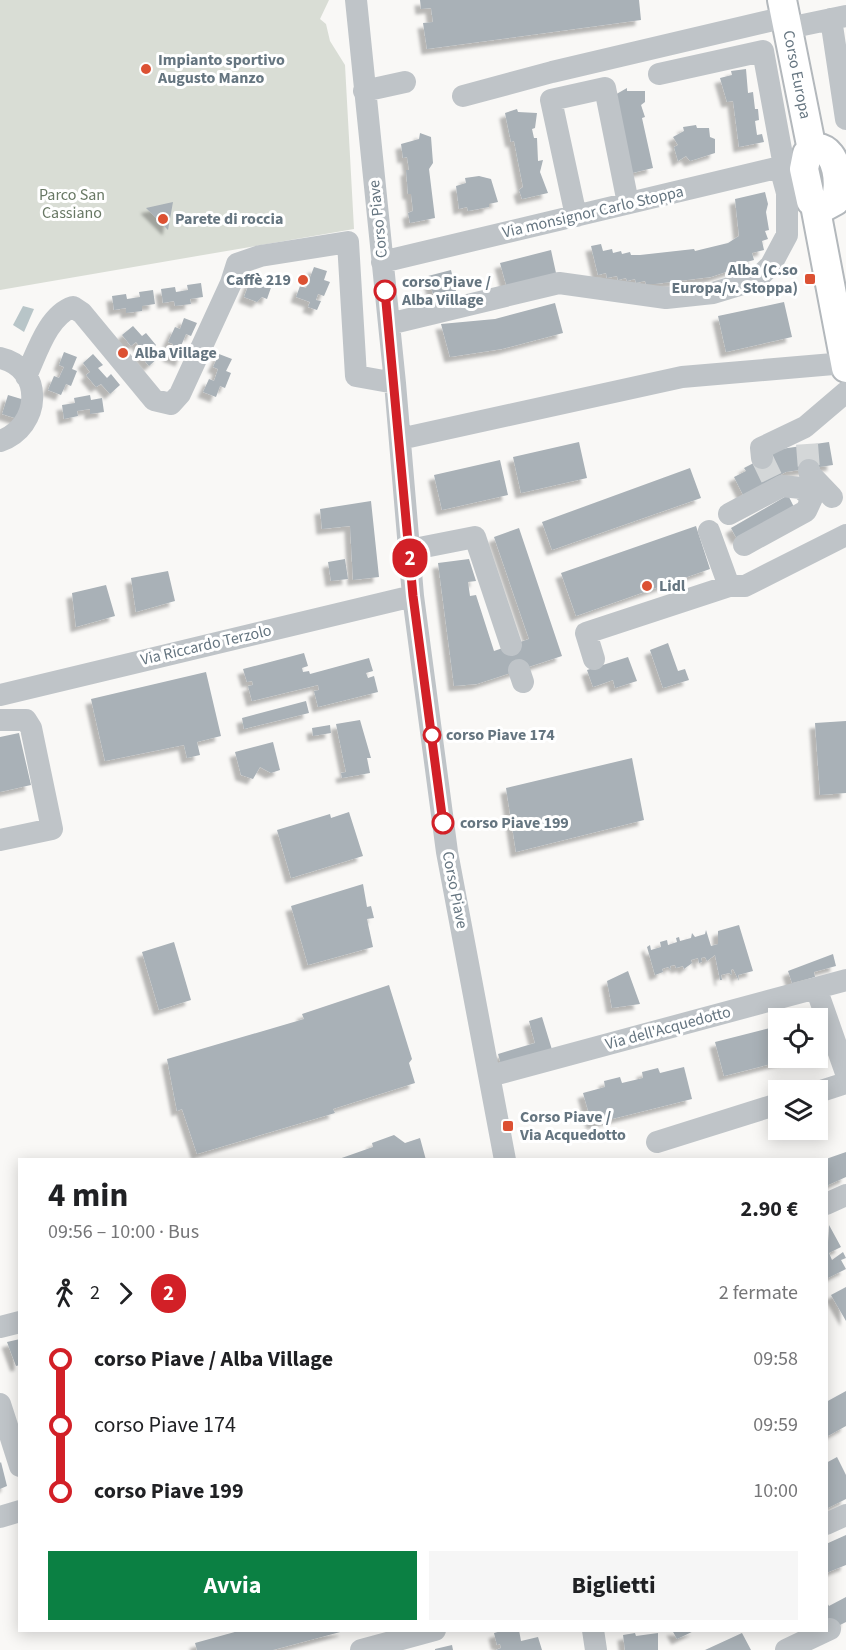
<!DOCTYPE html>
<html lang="it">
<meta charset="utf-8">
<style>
:root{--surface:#fff;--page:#f6f6f6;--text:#202124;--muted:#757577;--accent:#0b8043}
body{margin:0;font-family:"Source Sans 3",sans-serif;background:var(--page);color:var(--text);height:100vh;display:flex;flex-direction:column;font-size:22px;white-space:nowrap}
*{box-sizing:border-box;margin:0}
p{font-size:20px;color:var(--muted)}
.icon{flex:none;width:33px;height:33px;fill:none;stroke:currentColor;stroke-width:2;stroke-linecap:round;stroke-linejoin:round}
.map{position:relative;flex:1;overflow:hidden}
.drawer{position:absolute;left:18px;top:1158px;width:810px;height:474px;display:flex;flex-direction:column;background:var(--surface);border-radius:0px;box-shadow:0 3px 15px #0003}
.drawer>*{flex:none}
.badge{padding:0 12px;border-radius:20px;font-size:21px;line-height:39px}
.controls{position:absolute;left:768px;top:1008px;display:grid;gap:12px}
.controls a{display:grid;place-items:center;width:60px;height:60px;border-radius:0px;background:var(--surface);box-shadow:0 3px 15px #0003;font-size:30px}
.map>.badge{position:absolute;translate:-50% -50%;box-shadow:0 0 0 3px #fff}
.legs{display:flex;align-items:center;gap:9px;height:66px;padding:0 30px;font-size:20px}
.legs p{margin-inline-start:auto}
.overview{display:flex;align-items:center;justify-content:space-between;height:102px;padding:0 30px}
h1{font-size:33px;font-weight:700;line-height:45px}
.action{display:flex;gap:12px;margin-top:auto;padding:12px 30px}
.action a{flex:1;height:69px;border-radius:0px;background:var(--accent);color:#fff;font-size:24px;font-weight:700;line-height:69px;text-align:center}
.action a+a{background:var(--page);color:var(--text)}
ul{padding:0 30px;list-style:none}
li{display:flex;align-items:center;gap:21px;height:66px;font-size:22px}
li i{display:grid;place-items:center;width:9px;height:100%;margin:0 8px;background:currentColor}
li i::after{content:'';width:15px;height:15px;margin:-8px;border:4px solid;border-radius:50%;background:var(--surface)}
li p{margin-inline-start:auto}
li:first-child i{background:linear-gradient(#0000 50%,currentColor 0)}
li:last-child i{background:linear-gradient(currentColor 50%,#0000 0)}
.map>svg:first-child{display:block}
</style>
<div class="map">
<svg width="846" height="1650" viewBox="0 0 846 1650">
<defs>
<filter id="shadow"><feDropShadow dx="-5.5" dy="5.5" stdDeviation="1.5" flood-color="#0004"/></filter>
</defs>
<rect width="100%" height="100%" fill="#f9f8f6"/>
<path fill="#d9ddd5" d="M0,0H329L320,19L326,24L330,41L345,65L354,229L0,290Z"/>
<path fill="#b8c5c8" d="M23,306L34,309L24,332L13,325Z"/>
<path fill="#a9b1b7" filter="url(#shadow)" d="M420,0H639L641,20L427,49L423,23L433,22L431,8L421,9Z
M746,69L748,93L753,92L755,109H758L759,120L755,121L757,135L762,134L764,142L739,147L733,101L727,102L720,78L732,75L731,71Z
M627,88V91H645V102L641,105L645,117L642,118L653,168L628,174L613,96Z
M517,109L518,112L537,113L535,128L532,129L534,138H537L538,161L543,160L540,172L548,193L522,199L519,190L523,187L514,141L511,142L505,113Z
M696,125L697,128H709L710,137L715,139V153L690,161L686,156L678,161L674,147L678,145L673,137L684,131L683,127Z
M420,133L431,137L433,163L429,169L435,218L410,223L408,213L413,211L411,194H408L406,170H409L407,157L403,158L401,144L419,139Z
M479,176L491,179L498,202L489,204V207L468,211L467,207L459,209L456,186L466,183L465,178Z
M765,192L768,204L766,212L769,230L765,231L768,239L762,241L764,250L752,253L754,260L743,263L744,266L711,277L655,284H646L645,281L636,283L635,279L627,281L626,278L618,280L617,276L607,278L606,273L598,275L591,246L601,244L603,251L612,249L613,253L621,251L622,254L630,252L631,255H640L694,249L695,251L728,243L739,236L735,199Z
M173,202L168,230L146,208Z
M551,250L556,273L507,288L500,263Z
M314,267L327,271L324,280L330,282L324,296L318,294L316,300L321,301L317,310L308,307L310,302L296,297L300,286L306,288Z
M451,270L457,295L435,301L428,276Z
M260,277L273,282L267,299L262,297L257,302L244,297L250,281L257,284Z
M201,283L203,297L190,299L191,304L175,306L174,301L163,303L161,289L175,287L176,292L188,290L187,285Z
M153,290L155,304L142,306V311L126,313V308L114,310L112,296L126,294L127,299L140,297L139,292Z
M784,302L792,337L726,352L718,316Z
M555,303L563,333L502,349L450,357L441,324L495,319Z
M184,318L197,323L191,336L186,334L181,346L186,348L181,361L168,356L173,344L168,342L175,327L180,329Z
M133,326L142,336L146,333L156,345L152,349L159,357L149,366L140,355L144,352L136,342L131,346L122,335Z
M64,352L77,357L72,369L77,371L71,386L66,384L61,395L48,390L54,376L59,378L64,367L59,365Z
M93,354L103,365L98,368L107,378L111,374L120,385L110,394L101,384L96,387L86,375L90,372L83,363Z
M219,354L232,359L226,371L231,373L225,388L220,386L216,397L203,392L209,379L214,381L218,369L213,367Z
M8,395L28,401L21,420L2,414Z
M90,395L91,400L102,398L104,412L90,414V409L77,411L78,416L64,419L62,405L75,403L74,398Z
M579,442L587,478L521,493L513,457Z
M829,442L833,465L786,472L743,495L734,477L746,471L744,468L781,449Z
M500,460L508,495L442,510L434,475Z
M690,468L701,498L552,550L542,522Z
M788,495L794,507L737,539L731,528Z
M371,501L379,577L353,580L350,526L322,529L320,509Z
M696,526L710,569L576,616L561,573Z
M519,528L562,656L477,684L454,686L438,563L469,559L476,581L468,582L470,596L476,595L494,651L529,639L494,537Z
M345,559L348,579L331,581L328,562Z
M168,571L175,601L136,612L131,578Z
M106,585L115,616L76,627L72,593Z
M668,643L678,671L685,669L689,680L663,688L650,650Z
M304,653L308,666L302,668L303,672L309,671L310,674L369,658L373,671L366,673L368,678L374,676L378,692L318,707L314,691L319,690L318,685L252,701L248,686L253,685L252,681L247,682L243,669Z
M628,657L637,681L615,688L613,680L593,687L587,670Z
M206,672L221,736L197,742L200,755L187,758L184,745L105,761L91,699Z
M306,701L309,713L244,729L242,718Z
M360,720L371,758H367L370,773L342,778L341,773L346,772L336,724Z
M846,721V793L820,795L815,723Z
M330,725L331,733L313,736L312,728Z
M19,733L31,785L0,792V737Z
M273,742L280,770L271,773L260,767L253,779L241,775L235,752Z
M632,758L644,820L516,852L506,788Z
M349,812L363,856L291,878L277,830L330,814L331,818Z
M363,884L367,907L371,906L374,918L367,919L373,947L308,965L291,906Z
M739,925L753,971L738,975L739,981L733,969L731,970L732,975L729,973L721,975L722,980H720L715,955L707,961L705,957L701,958L702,962L699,963L698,958L691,960L692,963L684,969L683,966L676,968L675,965L670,966L671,970L668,967L662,969L663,972L655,975L647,947L650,945L651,950L661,947L660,942L667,940L668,945L677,942L676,938L679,937L680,941L691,938L692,933L695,937L705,934L706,930L711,946L718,944V931Z
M174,942L191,1000L159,1010L142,952Z
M833,954L836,966L814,972L815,977L792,983L788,971Z
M628,971L640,1004L612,1008L607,981Z
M389,985L412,1059L409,1063L415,1083L333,1109L335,1113L197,1154L182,1109L177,1111L167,1059L304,1019L302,1014Z
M542,1017L553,1053L502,1068L498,1054L535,1043L529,1021Z
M778,1026V1058H795L724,1076L715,1042Z
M684,1067L692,1099L592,1124L583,1093L605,1087L604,1081L620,1077L622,1083L643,1078L642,1072L658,1068L660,1073Z
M394,1135L405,1143L420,1138L426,1160H336L373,1147L372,1143Z
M846,1152V1177L826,1186V1159Z
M829,1225L841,1247L829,1253L832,1260L843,1252L846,1258L841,1260L846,1269L826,1279Z
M846,1287V1321L831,1295Z
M20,1339V1365L16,1366L7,1342Z
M846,1391V1426L826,1437V1402Z
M837,1457L846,1475V1499L826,1509V1463Z
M1,1462L7,1486L0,1489V1463Z
M846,1535V1565L826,1573V1544Z
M846,1597V1622L838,1626H826V1601L829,1606Z
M242,1630H344V1631L273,1650H197L195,1643Z
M505,1630H519L521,1641L538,1637L542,1650H496L501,1648L500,1644L497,1645L494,1633Z
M672,1630H696L677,1639Z
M635,1633L636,1636L658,1633V1650H625L623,1635Z
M742,1633L751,1650H705Z
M452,1645L453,1650H435V1649Z"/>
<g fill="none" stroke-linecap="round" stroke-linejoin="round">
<path stroke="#d4d7d8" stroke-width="22" stroke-dasharray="22 11" stroke-linecap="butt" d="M807,444L809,470
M762,458L773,481"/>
<g stroke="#b3b8bc" stroke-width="32">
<g id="major">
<path id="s1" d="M782,0L812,150"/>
<path d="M818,148C838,150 841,186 835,201L824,207L811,201L804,169L807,154Z"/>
<path d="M815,205L846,368"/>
</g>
</g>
<path stroke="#bfc4c8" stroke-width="22" d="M356,0L395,383L413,596L447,852L505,1160
M831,19L846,119
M803,25L846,16
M659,74L763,51L784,166
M364,91L405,82
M463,96L552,72L786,17
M576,216L551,100L605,88L628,203
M382,262L793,164
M389,324L559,283L666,298L713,293L756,280L771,265L787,235V193L780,167
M0,358C45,368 41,427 0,441
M26,376C37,353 48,315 73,307L82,313L154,400L171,404L180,394L231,283L237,264L260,256L348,242L356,376L395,383
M400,439L682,377L845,363
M762,458L761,448L805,427L846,392
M809,470L810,474L832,497
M729,514L782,486L801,488L812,498L806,511L744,545
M709,531L729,586
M409,550L475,537L511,645
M594,659L586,633L729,586H745L846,535
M519,670L523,682
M0,695L413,596
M0,720H26L31,728L52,829L0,840
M816,988L846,1073
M490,1076L846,980
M818,1092L846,1083
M657,1142L778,1104
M826,1204L846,1195
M0,1327L20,1322
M0,1404L20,1466
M0,1517L20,1511
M826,1524L846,1515
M593,1630L596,1650
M361,1650L435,1630
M786,1650L830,1629"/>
<use href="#major" stroke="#fff" stroke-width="28"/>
</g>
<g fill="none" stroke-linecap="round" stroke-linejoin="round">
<g stroke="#fff" stroke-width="14">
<path id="line-1" d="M385,291L413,596L443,823"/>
</g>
<use href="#line-1" stroke="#d22027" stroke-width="9"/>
</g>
<g fill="#dc5133" stroke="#fff" stroke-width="2">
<circle cx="146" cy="69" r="6"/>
<circle cx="163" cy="219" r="6"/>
<rect x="804" y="273" width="12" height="12" rx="3"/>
<circle cx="303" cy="280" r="6"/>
<circle cx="123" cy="353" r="6"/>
<circle cx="647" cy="586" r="6"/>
<rect x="502" y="1120" width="12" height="12" rx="3"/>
</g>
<g fill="#fff" stroke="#d22027" stroke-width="3">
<circle cx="385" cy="291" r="10"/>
<circle cx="432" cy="735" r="8"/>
<circle cx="443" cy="823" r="10"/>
</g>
<g text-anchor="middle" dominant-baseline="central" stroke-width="6" stroke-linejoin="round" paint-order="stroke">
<g font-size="16" font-weight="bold" fill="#657580" stroke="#fff" text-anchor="start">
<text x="158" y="60">Impianto sportivo<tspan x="158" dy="18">Augusto Manzo</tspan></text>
<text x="175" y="219">Parete di roccia</text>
<text x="798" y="270" text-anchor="end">Alba (C.so<tspan x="798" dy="18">Europa/v. Stoppa)</tspan></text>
<text x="291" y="280" text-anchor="end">Caffè 219</text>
<text x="135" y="353">Alba Village</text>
<text x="659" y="586">Lidl</text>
<text x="520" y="1117">Corso Piave /<tspan x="520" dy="18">Via Acquedotto</tspan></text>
</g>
<g font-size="16" fill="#657580" stroke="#fff">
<text stroke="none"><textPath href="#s1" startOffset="76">Corso Europa</textPath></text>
<text transform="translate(593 212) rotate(-13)">Via monsignor Carlo Stoppa</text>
<text transform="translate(378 219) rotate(-96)">Corso Piave</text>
<text transform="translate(206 645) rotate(-13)">Via Riccardo Terzolo</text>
<text transform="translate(455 890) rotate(79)">Corso Piave</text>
<text transform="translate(668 1028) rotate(-15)">Via dell'Acquedotto</text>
</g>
<g font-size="16" fill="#687864" stroke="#fff">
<text x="72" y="195">Parco San<tspan x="72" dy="18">Cassiano</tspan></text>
</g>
<g font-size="16" font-weight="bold" fill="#657580" stroke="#fff" text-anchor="start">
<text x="402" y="282">corso Piave /<tspan x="402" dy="18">Alba Village</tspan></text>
<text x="446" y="735">corso Piave 174</text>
<text x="460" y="823">corso Piave 199</text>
</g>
</g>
</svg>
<div class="controls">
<a><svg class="icon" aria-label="locate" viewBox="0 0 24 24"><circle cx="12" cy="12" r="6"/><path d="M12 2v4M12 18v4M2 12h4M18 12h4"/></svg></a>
<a><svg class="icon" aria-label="layers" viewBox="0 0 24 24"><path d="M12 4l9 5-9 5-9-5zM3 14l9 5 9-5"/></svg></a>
</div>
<b class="badge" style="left:410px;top:558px;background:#d22027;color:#fff">2</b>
<section class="drawer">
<div class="overview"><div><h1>4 min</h1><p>09:56 – 10:00 · Bus</p></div><b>2.90 €</b></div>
<div class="legs"><svg class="icon" aria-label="walk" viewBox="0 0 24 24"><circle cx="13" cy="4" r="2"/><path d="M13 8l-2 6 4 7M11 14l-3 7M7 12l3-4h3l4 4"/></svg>2<svg class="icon" aria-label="forward" viewBox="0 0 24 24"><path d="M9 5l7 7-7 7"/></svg><b class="badge" style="background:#d22027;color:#fff">2</b><p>2 fermate</p></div>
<ul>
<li><i style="color:#d22027"></i><b>corso Piave / Alba Village</b><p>09:58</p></li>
<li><i style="color:#d22027"></i><span>corso Piave 174</span><p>09:59</p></li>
<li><i style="color:#d22027"></i><b>corso Piave 199</b><p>10:00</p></li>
</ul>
<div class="action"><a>Avvia</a><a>Biglietti</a></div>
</section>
</div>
